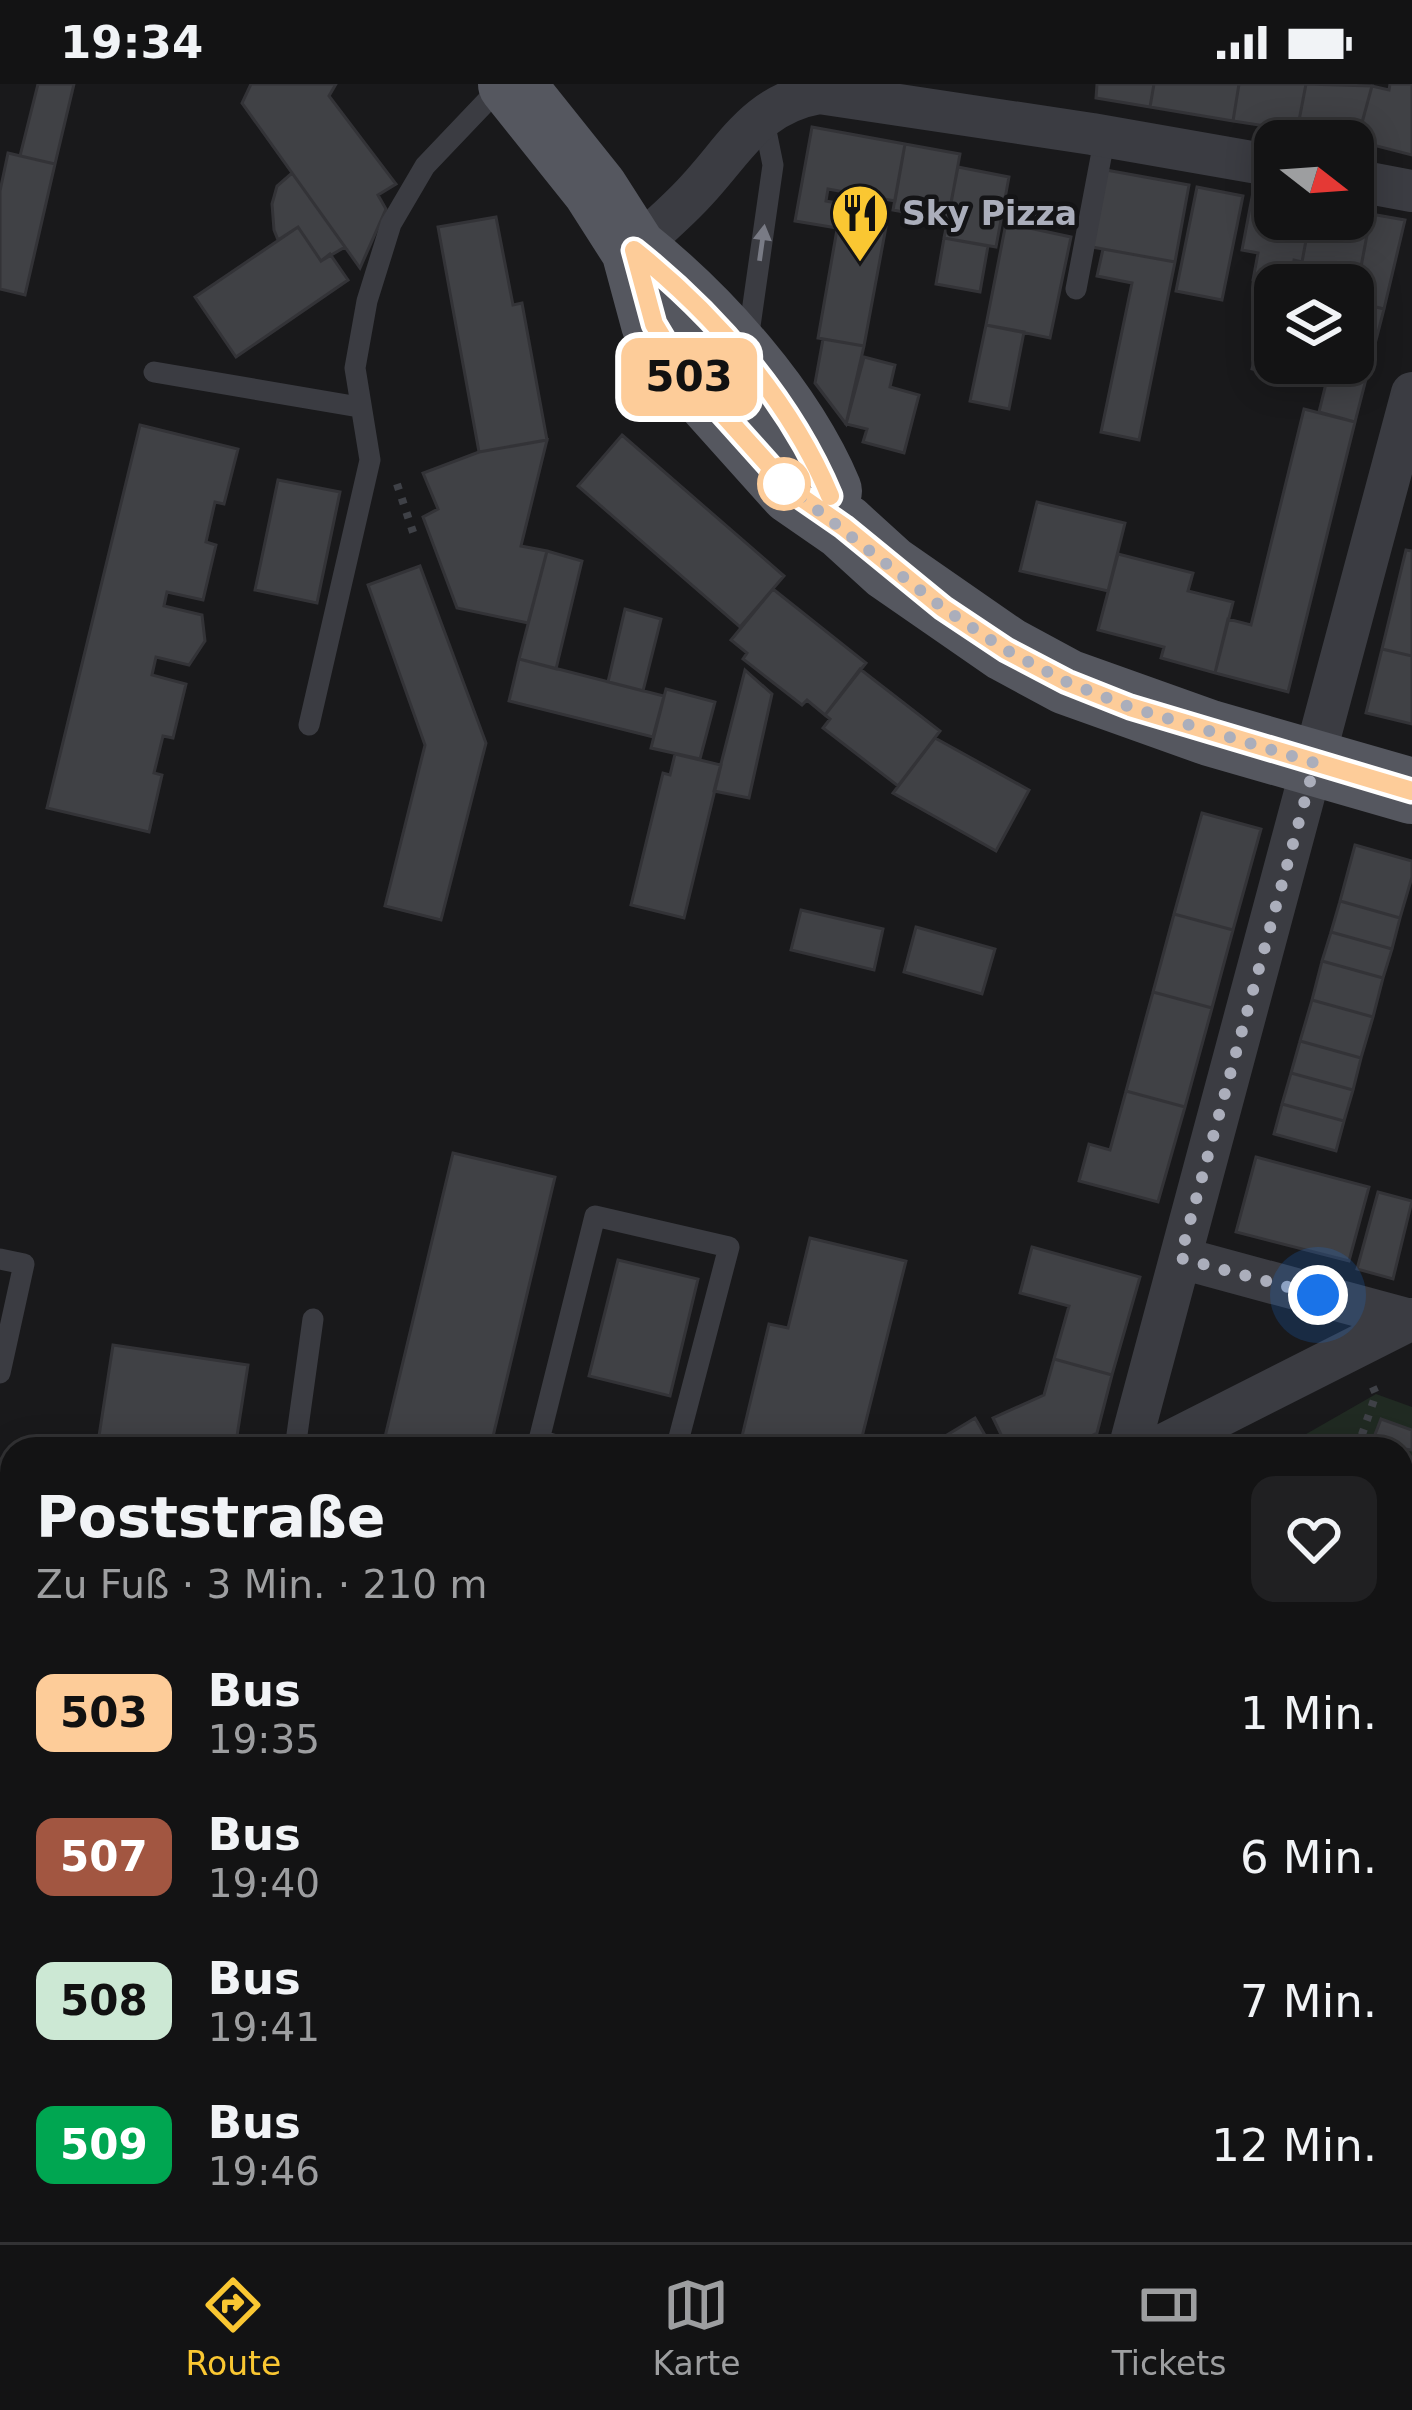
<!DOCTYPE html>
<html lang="de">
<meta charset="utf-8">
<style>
:root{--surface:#131314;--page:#202022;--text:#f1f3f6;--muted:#9d9ea0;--line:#323234;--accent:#fac732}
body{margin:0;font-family:"DejaVu Sans",sans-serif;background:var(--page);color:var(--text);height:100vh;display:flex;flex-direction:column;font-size:45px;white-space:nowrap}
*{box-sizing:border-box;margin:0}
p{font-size:39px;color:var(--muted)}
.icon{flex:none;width:66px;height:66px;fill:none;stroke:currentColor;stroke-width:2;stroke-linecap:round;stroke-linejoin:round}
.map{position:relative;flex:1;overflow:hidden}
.sheet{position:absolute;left:0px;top:1353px;width:1413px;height:807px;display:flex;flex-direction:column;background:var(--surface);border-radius:36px 36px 0 0;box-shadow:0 6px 30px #0003,0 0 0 3px var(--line)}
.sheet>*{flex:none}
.badge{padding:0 24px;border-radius:18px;font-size:42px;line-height:78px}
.needle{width:78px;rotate:107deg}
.controls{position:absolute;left:1254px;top:36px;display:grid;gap:24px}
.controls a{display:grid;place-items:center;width:120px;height:120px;border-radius:24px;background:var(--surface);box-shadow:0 6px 30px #0003,0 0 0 3px var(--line);font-size:60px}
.you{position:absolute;width:60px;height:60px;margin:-30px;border:9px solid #fff;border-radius:50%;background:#1a73e8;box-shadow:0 0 0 18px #1a73e833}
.map>.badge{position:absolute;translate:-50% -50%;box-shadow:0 0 0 6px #fff}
.round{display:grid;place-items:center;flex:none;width:126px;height:126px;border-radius:24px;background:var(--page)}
.summary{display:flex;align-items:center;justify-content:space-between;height:204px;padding:0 36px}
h1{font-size:57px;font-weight:800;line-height:90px}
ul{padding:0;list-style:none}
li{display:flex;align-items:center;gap:36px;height:144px;padding:0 36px}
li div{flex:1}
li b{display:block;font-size:45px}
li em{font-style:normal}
li .badge{min-width:132px;font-weight:700;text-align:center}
.status{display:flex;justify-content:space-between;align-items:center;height:84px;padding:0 60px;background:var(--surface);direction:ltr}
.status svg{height:33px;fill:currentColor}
.tab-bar{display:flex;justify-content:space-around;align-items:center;height:168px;border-top:3px solid var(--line);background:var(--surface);font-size:33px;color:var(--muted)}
.tab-bar a{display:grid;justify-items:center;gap:6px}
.tab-bar .on{color:var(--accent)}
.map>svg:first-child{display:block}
</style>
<div class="status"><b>19:34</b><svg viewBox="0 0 49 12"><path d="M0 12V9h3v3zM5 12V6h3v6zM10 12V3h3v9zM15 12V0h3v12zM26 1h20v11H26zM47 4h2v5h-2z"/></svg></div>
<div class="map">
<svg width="1412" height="2158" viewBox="0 0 1412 2158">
<rect width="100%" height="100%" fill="#19191b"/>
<path fill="#202a22" d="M1376,1310L1412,1323V1586L1401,1616V1365H1280Z
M956,2148H1211L1207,2158H979Z"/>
<path fill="#404145" stroke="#333337" stroke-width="3" d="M38,0H74L55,80L20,72Z
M251,0H336L329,12L396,100L378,111L386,125L360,184L242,19Z
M1097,0H1154L1150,23L1096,14Z
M1154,0H1239L1233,37L1150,23Z
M1239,0H1306L1297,47L1233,37Z
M1306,0L1372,2L1357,57L1297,47Z
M1390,0H1412V71L1357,57L1372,2L1389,6Z
M812,43L905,60L895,117L828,105L826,117L842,120L837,144L795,137Z
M905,60L960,70L948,136L893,126Z
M8,69L55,80L25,211L0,205V107Z
M958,83L1009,93L996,163L944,154Z
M1106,86L1189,101L1175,178L1092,163Z
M292,89L345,163L321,177L298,143L278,156L274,146L272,120L277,102Z
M1197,103L1243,112L1222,216L1176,207Z
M1253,108L1275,112V135H1310L1302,178L1294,176L1289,201H1275L1274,215L1260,213L1263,198L1253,196L1258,169L1242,166Z
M1353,127L1371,130L1360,188L1349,186L1346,201H1309L1312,180L1302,178L1310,135H1353Z
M1371,130L1405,136L1384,225L1360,219L1367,190L1360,188Z
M496,133L513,221L522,219L547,356L479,368L438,143Z
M839,134L886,143L864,262L818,254Z
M1006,139L1071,153L1050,254L986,241Z
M298,143L321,177L330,170L348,196L236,273L195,213Z
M944,154L988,162L980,208L936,200Z
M1103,165L1175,178L1139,356L1101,348L1132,199L1097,192Z
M1353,217L1384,225L1355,338L1319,328L1331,279H1353Z
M1266,226L1275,228V279H1305L1300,297L1252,285Z
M986,241L1024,248L1009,325L970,317Z
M823,255L864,262L846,340L815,299Z
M864,273L895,281L890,303L919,311L904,369L863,358L867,345L846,340Z
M1304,325L1355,338L1288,608L1215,589L1228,535L1251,541Z
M140,341L238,365L224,420L215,418L206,458L216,461L203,516L167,508L164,522L202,531L205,557L189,581L156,573L152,591L186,600L173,654L163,652L154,689L162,691L149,748L47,724Z
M622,351L784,492L740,543L578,402Z
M547,356L521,462L547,467L528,539L457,524L423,433L438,425L423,389L479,368Z
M278,396L340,408L317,519L255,506Z
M1037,418L1125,439L1108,507L1020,487Z
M1406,466L1412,467V572L1382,565Z
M547,467L582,477L556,585L519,575Z
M1118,470L1193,489L1188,507L1233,518L1215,589L1161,574L1164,563L1098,546Z
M420,482L486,659L441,836L385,822L425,661L368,501Z
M773,505L866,579L825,631L807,616L802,621L743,575L747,569L731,556Z
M625,525L661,535L643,607L608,598Z
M1382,565L1412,572V640L1366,629Z
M519,575L664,612L653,653L509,617Z
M860,585L940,647L898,702L823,644L830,635L825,631Z
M745,586L772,610L749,714L714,707Z
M666,605L715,618L700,675L651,664Z
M935,654L1029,706L996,767L893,709Z
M675,670L721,681L684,834L631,821L663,689L670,691Z
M1202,729L1261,745L1233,846L1174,830Z
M1355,761L1412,777V793L1400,834L1340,817Z
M1340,817L1400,834L1392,865L1331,848Z
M801,826L883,845L874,886L791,866Z
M1174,830L1233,846L1212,924L1153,908Z
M916,843L995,865L982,910L904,888Z
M1331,848L1392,865L1383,894L1322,877Z
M1322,877L1383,894L1373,933L1312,916Z
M1153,908L1212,924L1185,1023L1126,1007Z
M1312,916L1373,933L1361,974L1300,957Z
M1300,957L1361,974L1353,1006L1291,989Z
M1291,989L1353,1006L1344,1037L1282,1020Z
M1126,1007L1185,1023L1158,1118L1079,1097L1089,1060L1110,1066Z
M1282,1020L1344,1037L1336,1067L1274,1050Z
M453,1069L555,1093L490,1365H434L385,1353Z
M1256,1073L1369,1103L1349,1177L1236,1148Z
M1378,1108L1412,1117L1393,1195L1357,1185Z
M810,1154L906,1177L859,1365H739L769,1240L788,1244Z
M1032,1163L1140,1193L1112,1291L1054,1275L1069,1222L1020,1209Z
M618,1176L698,1195L670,1312L589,1292Z
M113,1261L248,1281L235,1365H97Z
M1054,1275L1112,1291L1097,1349L1066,1365H1008L993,1334L1044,1311Z
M975,1334L993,1365H949L942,1354Z
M1381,1335L1412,1346V1366L1371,1361Z
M0,1678L12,1679V1775L0,1774Z
M1,1774L12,1775V1789L0,1788Z
M0,1788L12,1789V1885L0,1883Z
M1412,1858V1930L1403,1927L1409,1911L1401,1908V1873L1406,1875Z
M1401,1966L1412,1970V1987L1401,2015Z
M67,2148H218L273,2158H66Z
M436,2148H690L686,2158H432Z
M1277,2148H1349L1345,2158H1273Z"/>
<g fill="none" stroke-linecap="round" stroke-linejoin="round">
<path stroke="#3f4147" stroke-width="8" stroke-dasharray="6 9" stroke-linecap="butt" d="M1020,129L1063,139
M397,400L414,451
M1357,1365L1376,1310L1371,1299"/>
<path stroke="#3b3c42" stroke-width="21" d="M1076,205L1105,52
M748,256L773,81L763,32
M154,288L359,323
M309,641L370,376L355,284L367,217L391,140L425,82L503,0
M0,1175L24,1180L0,1289
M295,1365L313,1235
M570,1365L539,1356L595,1132L729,1163L676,1365"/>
<path stroke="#3b3c42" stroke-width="42" d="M1353,96L1412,107
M634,166C655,146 677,128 696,107C737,63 756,20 819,9L1092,50L1275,82
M1181,1174L1410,1236
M1129,1365L1412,309
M1155,1365L1412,1235
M0,1642L12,1643
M1401,1700L1412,1669
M400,2158L403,2148
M1239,2158L1242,2148"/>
<path stroke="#55575f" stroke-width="66" d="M511,0L595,105L634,166L654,240L678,280L792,407L844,443L889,484L1006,565L1067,598L1210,649L1412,707
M634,166C709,226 791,317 829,407"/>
</g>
<defs><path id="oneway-solid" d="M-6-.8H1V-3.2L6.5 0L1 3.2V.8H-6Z" transform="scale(3)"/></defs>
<use fill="#797b85" href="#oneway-solid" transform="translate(762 159) rotate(-82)"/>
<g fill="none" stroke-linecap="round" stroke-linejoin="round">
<g stroke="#fff" stroke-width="27">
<path id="line" d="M830,412C790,316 714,230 634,166L654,240L678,280L792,407L844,443L943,524L1006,566L1067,598L1130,623L1412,707"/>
</g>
<use href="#line" stroke="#fdcc99" stroke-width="18"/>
<path stroke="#abaebb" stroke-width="12" stroke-dasharray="0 21.6" d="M784,400L943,524L1006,566L1067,598L1130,623L1315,679L1180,1174L1318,1211"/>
</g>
<defs>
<g id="restaurant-pin" transform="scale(3)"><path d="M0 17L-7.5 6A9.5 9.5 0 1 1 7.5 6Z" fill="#fac732" stroke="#141416"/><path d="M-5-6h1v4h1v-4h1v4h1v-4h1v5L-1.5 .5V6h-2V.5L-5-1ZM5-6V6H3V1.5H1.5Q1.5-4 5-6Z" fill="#111"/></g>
</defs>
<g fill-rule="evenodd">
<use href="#restaurant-pin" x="860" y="129"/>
</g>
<circle fill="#fff" stroke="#fdcc99" stroke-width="6" cx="784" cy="400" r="24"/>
<g text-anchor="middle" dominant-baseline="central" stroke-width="9" stroke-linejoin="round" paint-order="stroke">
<g font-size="33" font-weight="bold" fill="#abaebb" stroke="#141416" text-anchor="start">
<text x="902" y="129">Sky Pizza</text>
</g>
</g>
</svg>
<div class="controls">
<a><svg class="needle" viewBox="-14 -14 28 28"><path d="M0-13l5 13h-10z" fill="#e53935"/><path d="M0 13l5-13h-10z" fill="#9d9ea0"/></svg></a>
<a><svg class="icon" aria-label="layers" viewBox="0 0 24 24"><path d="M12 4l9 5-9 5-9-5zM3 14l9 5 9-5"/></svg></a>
</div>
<div class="you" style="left:1318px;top:1211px"></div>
<b class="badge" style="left:689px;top:293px;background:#fdcc99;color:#111">503</b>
<section class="sheet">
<div class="summary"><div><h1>Poststraße</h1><p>Zu Fuß · 3 Min. · 210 m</p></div><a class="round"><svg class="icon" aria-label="heart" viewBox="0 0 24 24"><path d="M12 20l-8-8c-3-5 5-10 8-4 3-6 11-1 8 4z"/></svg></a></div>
<ul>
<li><span class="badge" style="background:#fdcc99;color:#111">503</span><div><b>Bus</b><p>19:35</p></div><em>1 Min.</em></li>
<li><span class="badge" style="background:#a25641;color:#fff">507</span><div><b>Bus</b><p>19:40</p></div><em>6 Min.</em></li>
<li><span class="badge" style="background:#cce8d4;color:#111">508</span><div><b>Bus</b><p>19:41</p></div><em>7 Min.</em></li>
<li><span class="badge" style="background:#00a651;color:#fff">509</span><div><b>Bus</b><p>19:46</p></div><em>12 Min.</em></li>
</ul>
</section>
</div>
<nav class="tab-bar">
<a class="on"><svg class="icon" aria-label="directions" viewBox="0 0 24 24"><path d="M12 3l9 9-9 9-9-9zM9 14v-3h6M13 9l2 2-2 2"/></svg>Route</a>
<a><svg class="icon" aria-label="map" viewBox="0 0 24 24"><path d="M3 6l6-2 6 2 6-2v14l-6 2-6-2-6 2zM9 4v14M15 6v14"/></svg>Karte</a>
<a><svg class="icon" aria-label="tickets" viewBox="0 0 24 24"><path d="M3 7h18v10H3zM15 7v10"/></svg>Tickets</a>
</nav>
